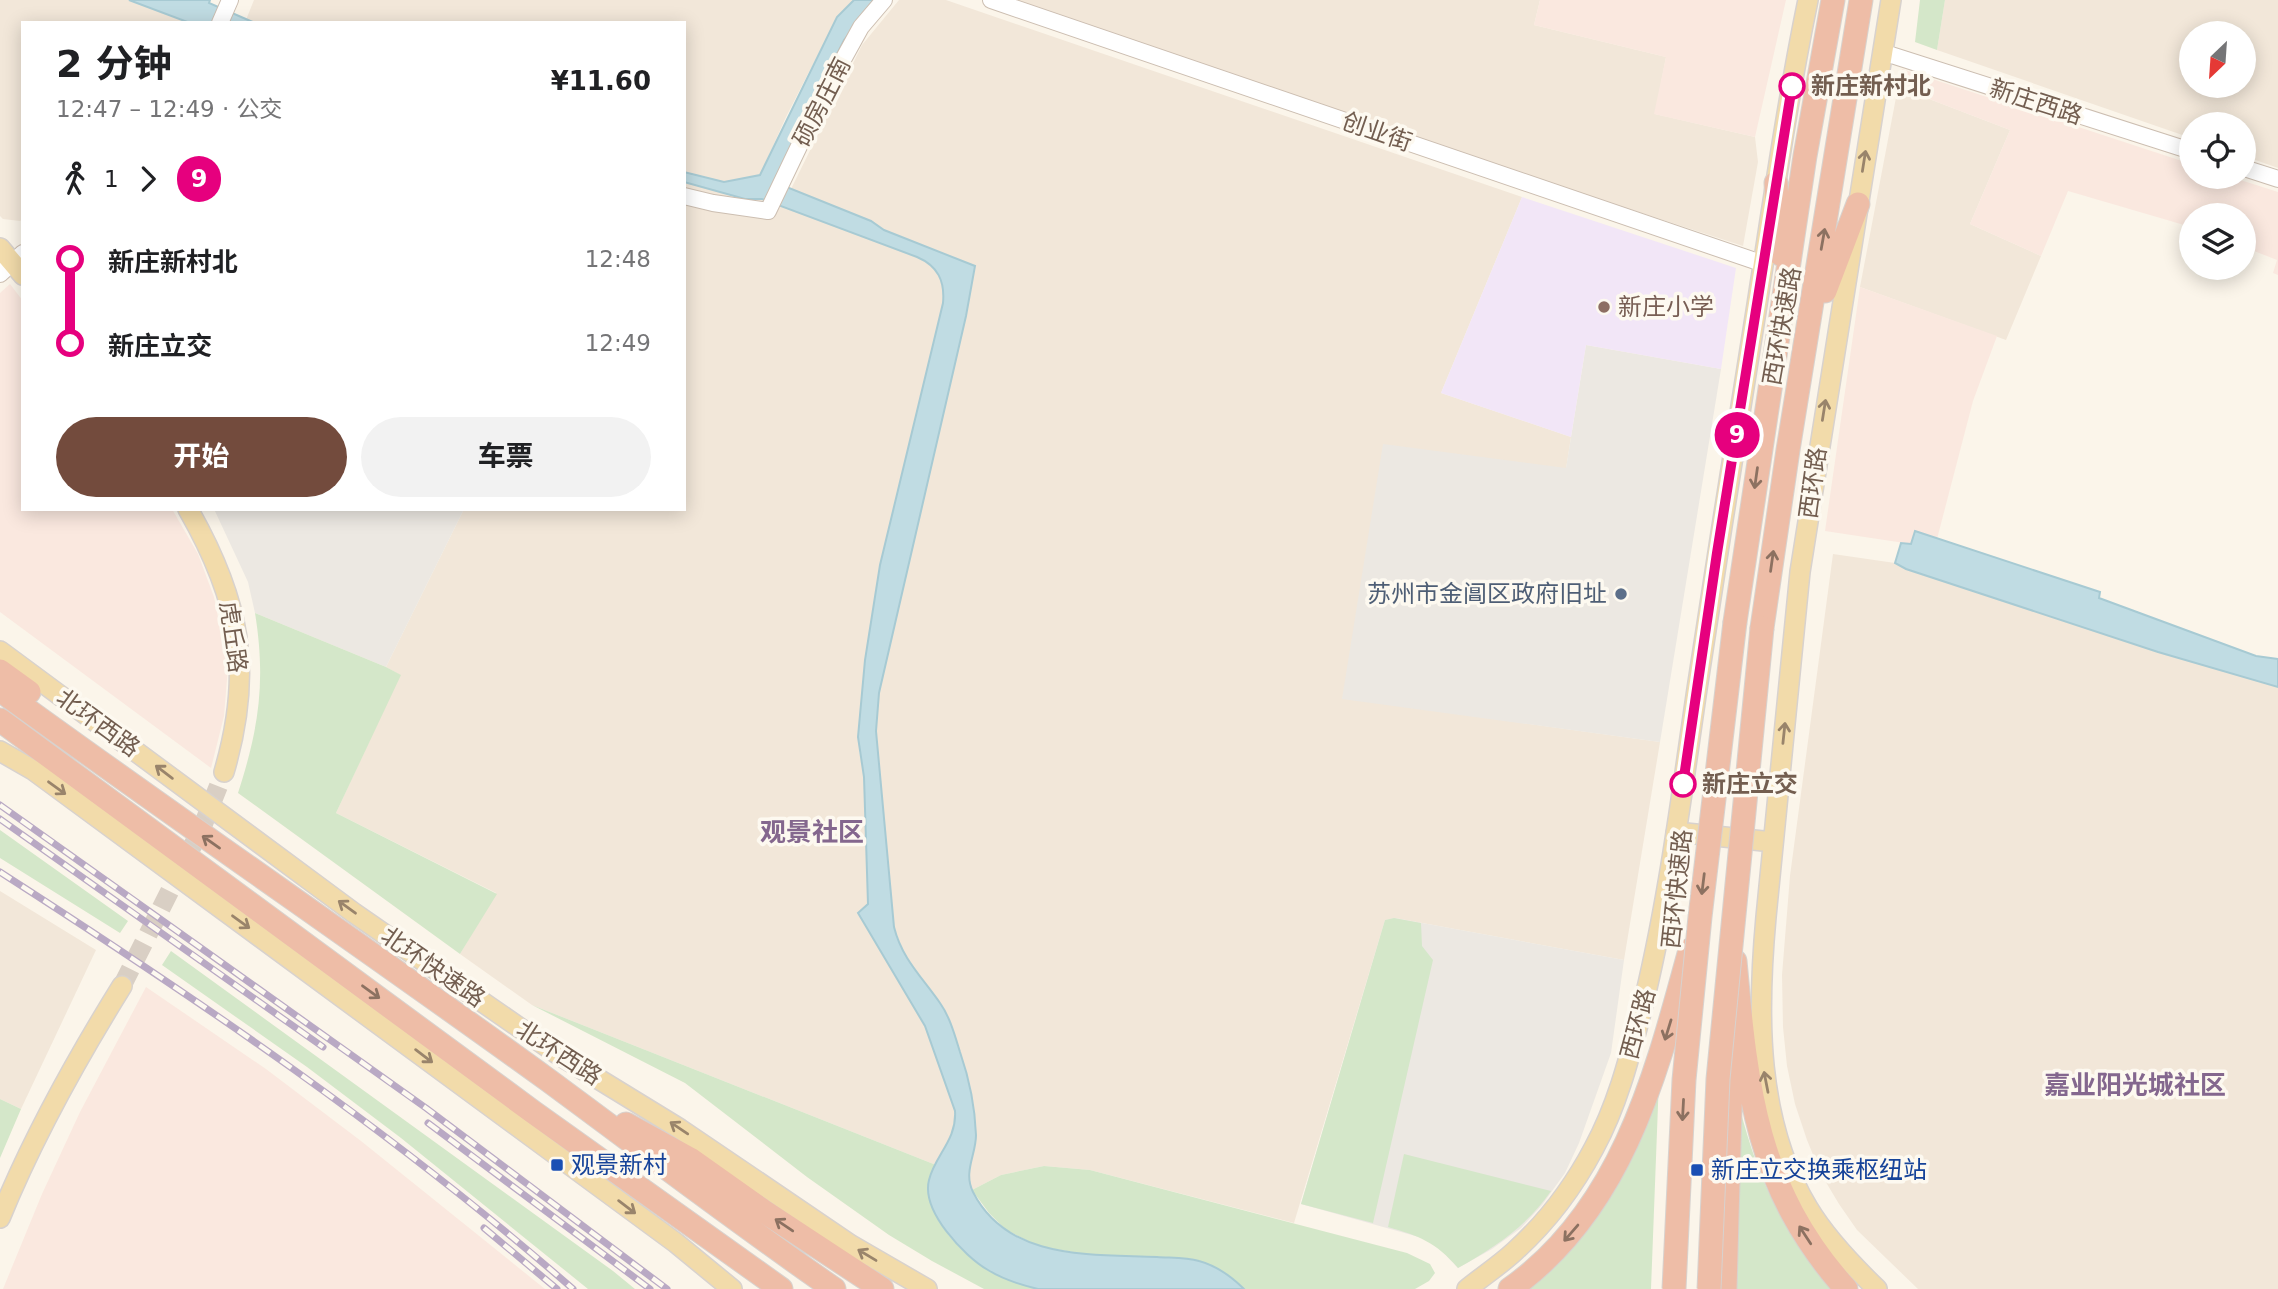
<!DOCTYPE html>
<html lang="zh">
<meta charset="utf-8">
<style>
:root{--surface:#fff;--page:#f2f2f2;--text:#202124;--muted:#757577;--accent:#734b3d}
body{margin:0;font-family:"DejaVu Sans","Noto Sans SC",sans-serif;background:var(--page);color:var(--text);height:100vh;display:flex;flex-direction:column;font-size:26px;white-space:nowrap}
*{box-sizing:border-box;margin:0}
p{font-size:23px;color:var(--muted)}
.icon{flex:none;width:38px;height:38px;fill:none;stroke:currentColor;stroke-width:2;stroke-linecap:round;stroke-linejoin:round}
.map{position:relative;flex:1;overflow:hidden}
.side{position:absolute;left:21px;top:21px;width:665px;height:490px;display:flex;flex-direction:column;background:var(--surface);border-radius:0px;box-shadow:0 4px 18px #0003}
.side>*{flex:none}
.badge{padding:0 14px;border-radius:23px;font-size:24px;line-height:46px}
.needle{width:46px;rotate:205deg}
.tools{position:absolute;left:2179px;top:21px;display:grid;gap:14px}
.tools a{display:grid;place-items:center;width:77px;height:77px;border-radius:50%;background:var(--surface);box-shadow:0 4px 18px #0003;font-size:35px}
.map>.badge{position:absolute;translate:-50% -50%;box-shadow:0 0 0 4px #fff}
.legs{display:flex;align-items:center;gap:10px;height:77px;padding:0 35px;font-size:23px}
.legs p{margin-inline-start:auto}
.summary{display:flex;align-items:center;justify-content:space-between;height:119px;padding:0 35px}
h1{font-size:38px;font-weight:700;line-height:52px}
.action{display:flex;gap:14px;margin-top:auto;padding:14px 35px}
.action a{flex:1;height:80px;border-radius:42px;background:var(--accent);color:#fff;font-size:28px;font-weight:700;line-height:80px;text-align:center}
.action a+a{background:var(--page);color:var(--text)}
ul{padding:0 35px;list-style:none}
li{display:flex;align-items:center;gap:24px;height:84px;font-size:26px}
li i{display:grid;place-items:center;width:10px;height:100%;margin:0 9px;background:currentColor}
li i::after{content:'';width:18px;height:18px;margin:-9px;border:5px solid;border-radius:50%;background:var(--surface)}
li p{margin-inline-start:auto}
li:first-child i{background:linear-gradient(#0000 50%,currentColor 0)}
li:last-child i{background:linear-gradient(currentColor 50%,#0000 0)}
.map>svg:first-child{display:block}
</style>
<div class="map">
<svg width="2278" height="1289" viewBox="0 0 2278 1289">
<rect width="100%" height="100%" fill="#fbf5ea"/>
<path fill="#f2e7d9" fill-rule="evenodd" d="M0,0H129L190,23H23V219L20,221L3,219L0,216Z
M254,0H854L837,17L786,117L760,175L724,182L684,172V23H255L246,20Z
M899,0H946L1522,197L1441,393L1571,437L1566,469L1342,698L1660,742L1624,960L1395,918L1385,920L1294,1223L1090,1170L1044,1166L1001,1175L972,1190L969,1184V1166L951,1027L940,1002L925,986L905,956L894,927L876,731L879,693L966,316L975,266L884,230L871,221L791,189L862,45Z
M1014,0H1540L1534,25L1666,57L1655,114L1755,137L1758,162L1743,246L1497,166Z
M1945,0H2278V168L2244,156V124H2191V138L1937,50ZM2191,33H2244V86H2191Z
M1898,87L2010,130L1970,224L2041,256L2006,340L1860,287Z
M684,182L745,199H762L917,257L932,266L939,274L944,290L943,303L880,565L865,660L859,750L864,777L868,904L858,913L925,1026L952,1099L956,1120L954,1131L936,1165L532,1005L460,954L496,893L336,813L400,675L386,667L464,509H684Z
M1833,554L1895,563L1906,569L2158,652L2278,687V1289H1918L1857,1230L1839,1204L1821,1174L1807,1140L1795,1104L1787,1066L1783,1027L1782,975L1790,876Z
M0,891L96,950L21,1109L0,1099Z"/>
<path fill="#fae8df" d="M1540,0H1786L1755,137L1654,114L1666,57L1534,25Z
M1902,69L2191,164V177H2231L2278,192V275L2273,273L2277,260L2244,247V215H2191V227L2068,191L2041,256L1970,224L2010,130L1898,87Z
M10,284L23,301V509H172L198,554L214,597L228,667L224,716L211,768L0,612V293Z
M1860,287L1997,336L1973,401L1937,539L1915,532L1911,544L1825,531Z
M146,987L266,1069L361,1141L545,1289H3L42,1194L80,1112Z"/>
<path fill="#ece8e2" d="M1586,345L1721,369L1660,742L1342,699L1383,444L1566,468Z
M214,509H464L386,667L255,613L248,582Z
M1395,918L1624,960L1611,1053L1579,1143L1565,1173L1542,1205L1521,1228L1492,1249L1458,1268L1438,1247L1426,1239L1301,1204L1385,920Z"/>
<path fill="#f2e6f7" d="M1522,197L1736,268L1721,369L1586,345L1571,437L1441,393Z"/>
<path fill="#d4e7c9" d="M1920,0H1945L1937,50L1915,42Z
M255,613L386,667L401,675L336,813L497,894L460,954L238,793C259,728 266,681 255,613Z
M0,830L128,921L120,933L0,858Z
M1394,918L1421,923L1422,946L1433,960L1373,1223L1301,1204L1385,920Z
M171,951L613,1271L635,1289H588L401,1138L307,1067L162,965Z
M532,1005L936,1165C914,1204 955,1250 988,1270C1004,1280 1021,1285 1038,1289H984L932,1261L889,1235L807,1177L685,1083Z
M1659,1079L1651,1289H1517L1532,1277Z
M1733,1086C1743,1119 1751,1153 1765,1184C1782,1223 1806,1256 1833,1289H1726Z
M0,1099L21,1109L0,1158Z
M1404,1154L1551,1191C1526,1227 1495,1247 1458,1268C1436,1242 1419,1236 1388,1227Z
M1044,1166L1090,1170L1407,1253L1430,1264L1435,1273L1429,1281L1415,1289H1244L1234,1279L1037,1246L1005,1229L989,1213L972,1190L1001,1175Z"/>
<path fill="#c0dce3" stroke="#a7cad3" stroke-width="2" d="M129,0H210L209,3L255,23H190Z
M854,0H877L844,40L774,182L871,221L884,230L975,266L966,316L879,693L876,731L894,927C902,959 922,977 940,1003C950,1017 955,1036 960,1052C969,1078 975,1107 976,1135C976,1155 963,1172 973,1192C1008,1261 1091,1254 1157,1257C1171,1258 1186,1257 1199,1261C1217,1266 1231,1276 1244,1289H1038C1021,1285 1004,1280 988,1270C964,1256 921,1211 929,1180C935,1155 957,1140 955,1111L925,1026L858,913L868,904L864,777L858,737L865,660L880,565L943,303C945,281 938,266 917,257L762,199H745L684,182V172L724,182L760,175L837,17Z
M1915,531L2100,592L2099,598L2256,656L2278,659V687L2158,652L1906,569L1895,563L1901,543L1911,544Z"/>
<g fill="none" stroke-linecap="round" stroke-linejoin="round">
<path stroke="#d9cfc4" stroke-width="19" stroke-dasharray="19 10" stroke-linecap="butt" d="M122,986L203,825L224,772"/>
<g stroke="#ccbeb1" stroke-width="18">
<path id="minor" d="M991,0L1764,264
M220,23L230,0
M1882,52L2191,151
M2244,168L2278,179
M684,196L713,203L768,211L823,96L861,27L884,0
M0,274L23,253"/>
</g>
<g stroke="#d8d2ce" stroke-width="22">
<path id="major" d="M0,248L23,275
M188,509C240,600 254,670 224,772
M0,651L354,913L556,1053L680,1129L851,1245L927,1289
M0,751L33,770L676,1243L732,1289
M1676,832L1773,842
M0,1218C33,1137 76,1060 122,986
M1467,1289C1483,1276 1500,1265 1515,1251C1547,1222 1574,1186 1594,1148C1617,1106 1629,1059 1641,1013C1668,906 1681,798 1697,689C1715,567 1735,446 1754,324C1771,216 1786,107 1808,0
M1877,1289C1852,1265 1826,1238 1808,1208C1756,1121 1757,1015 1766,917L1800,572L1891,0"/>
</g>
<g stroke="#d8d2ce" stroke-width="25">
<path id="highway" d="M1776,183L1780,254
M1825,291L1858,204
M1735,622L1805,156L1833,0
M1762,628L1788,450L1861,0
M0,671L29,692
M0,690C181,822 366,948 548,1080C643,1150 737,1222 834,1289
M0,720L533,1112L781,1289
M1735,961C1747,1090 1756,1188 1846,1289
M626,1124L690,1159L762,1210L882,1289
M1510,1289C1622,1210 1656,1075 1690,950
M1725,1289L1732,1040"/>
</g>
<use href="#minor" stroke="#fff" stroke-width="16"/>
<use href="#major" stroke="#f2dbaa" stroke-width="19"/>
<use href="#highway" stroke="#eebda7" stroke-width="23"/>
<g stroke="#b9a9c4" stroke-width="7">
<path id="rail" d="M0,805L426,1108L667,1289
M0,819L323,1047
M0,872C199,1000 395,1133 573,1289
M428,1123L650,1289
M484,1228L557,1289"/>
</g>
<use href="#rail" stroke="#fdf9f0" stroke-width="4.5" stroke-dasharray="13" stroke-linecap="butt"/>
<g stroke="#d8d2ce" stroke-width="25" stroke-linecap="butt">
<path id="highway-bridge" d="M1674,1289L1684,1080L1700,917L1735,622
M1709,1289L1718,1079L1762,628"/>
</g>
<use href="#highway-bridge" stroke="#eebda7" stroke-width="23"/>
</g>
<defs><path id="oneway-shaft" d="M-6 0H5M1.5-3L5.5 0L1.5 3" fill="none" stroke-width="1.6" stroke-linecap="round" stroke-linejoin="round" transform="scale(1.75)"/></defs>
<g stroke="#99846b">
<use href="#oneway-shaft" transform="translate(1864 161) rotate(-81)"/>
<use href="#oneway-shaft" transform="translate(1824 410) rotate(-81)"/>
<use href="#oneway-shaft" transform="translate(1784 733) rotate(-84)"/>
<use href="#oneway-shaft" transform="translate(164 772) rotate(-143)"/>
<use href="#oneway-shaft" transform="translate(57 788) rotate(36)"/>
<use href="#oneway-shaft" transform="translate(347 907) rotate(-144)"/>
<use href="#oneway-shaft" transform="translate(241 922) rotate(36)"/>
<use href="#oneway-shaft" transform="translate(424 1056) rotate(37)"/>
<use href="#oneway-shaft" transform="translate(1766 1082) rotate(-101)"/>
<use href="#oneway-shaft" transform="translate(679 1128) rotate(-146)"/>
<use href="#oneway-shaft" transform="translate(627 1207) rotate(37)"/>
<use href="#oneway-shaft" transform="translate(867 1255) rotate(-149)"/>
</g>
<g stroke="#8c7161">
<use href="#oneway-shaft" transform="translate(1823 239) rotate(-80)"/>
<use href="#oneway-shaft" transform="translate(1756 478) rotate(98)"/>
<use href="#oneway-shaft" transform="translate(1772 561) rotate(-82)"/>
<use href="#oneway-shaft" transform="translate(211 842) rotate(-145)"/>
<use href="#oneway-shaft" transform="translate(1703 884) rotate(97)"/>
<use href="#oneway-shaft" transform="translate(371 992) rotate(36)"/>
<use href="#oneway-shaft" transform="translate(1668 1030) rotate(107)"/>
<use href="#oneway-shaft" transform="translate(1683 1110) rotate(93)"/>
<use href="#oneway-shaft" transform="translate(784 1225) rotate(-146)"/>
<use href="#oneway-shaft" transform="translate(1571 1233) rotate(131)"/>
<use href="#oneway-shaft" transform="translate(1805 1235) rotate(-123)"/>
</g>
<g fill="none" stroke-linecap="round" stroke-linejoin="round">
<g stroke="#fff" stroke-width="16">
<path id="line-1" d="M1683,784L1717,553L1792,86"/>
</g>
<use href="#line-1" stroke="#e6007e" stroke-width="10"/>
</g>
<g fill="#fff" stroke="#e6007e" stroke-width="3.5">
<circle cx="1792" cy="86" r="12"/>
<circle cx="1683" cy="784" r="12"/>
</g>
<circle fill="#8d6e63" stroke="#fdf9f0" stroke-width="2.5" cx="1604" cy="307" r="7"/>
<circle fill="#5c6f8a" stroke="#fdf9f0" stroke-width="2.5" cx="1621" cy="594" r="7"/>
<g fill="#1a4fb4" stroke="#fdf9f0" stroke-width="2.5">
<rect x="550" y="1158" width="14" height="14" rx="3.5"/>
<rect x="1690" y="1163" width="14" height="14" rx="3.5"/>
</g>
<g text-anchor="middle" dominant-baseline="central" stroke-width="7" stroke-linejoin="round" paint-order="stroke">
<g font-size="24" font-weight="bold" fill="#735e50" stroke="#fdf9f0" text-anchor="start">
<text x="1811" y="86">新庄新村北</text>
<text x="1702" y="784">新庄立交</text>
</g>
<g font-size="24" fill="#735e50" stroke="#fdf9f0">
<text transform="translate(822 102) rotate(-63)">硕房庄南</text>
<text transform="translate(2036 102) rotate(18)">新庄西路</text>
<text transform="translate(1377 132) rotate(19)">创业街</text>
<text transform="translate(1782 326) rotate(-80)">西环快速路</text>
<text transform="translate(1813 483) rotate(-82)">西环路</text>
<text transform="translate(233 637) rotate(82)">虎丘路</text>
<text transform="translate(98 723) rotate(36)">北环西路</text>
<text transform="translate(1677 889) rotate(-84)">西环快速路</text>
<text transform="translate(433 967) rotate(35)">北环快速路</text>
<text transform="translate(1638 1024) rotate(-75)">西环路</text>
<text transform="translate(559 1053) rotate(33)">北环西路</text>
</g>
<g font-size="24" fill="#785e54" stroke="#fdf9f0" text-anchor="start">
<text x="1618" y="307">新庄小学</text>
</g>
<g font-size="24" fill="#4e5e75" stroke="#fdf9f0" text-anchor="end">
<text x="1607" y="594">苏州市金阊区政府旧址</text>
</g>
<g font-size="24" fill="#164399" stroke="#fdf9f0" text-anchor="start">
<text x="571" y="1165">观景新村</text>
<text x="1711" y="1170">新庄立交换乘枢纽站</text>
</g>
<g font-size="26" font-weight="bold" fill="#84678e" stroke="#fdf9f0">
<text x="812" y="832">观景社区</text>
<text x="2135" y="1085">嘉业阳光城社区</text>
</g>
</g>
</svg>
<div class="tools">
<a><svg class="needle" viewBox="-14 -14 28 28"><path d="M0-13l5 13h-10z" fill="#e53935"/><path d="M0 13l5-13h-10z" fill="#757577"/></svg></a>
<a><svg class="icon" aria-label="locate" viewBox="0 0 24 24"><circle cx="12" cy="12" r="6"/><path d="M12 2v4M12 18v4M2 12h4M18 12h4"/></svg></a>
<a><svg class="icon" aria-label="layers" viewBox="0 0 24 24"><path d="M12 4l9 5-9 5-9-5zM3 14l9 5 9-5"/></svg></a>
</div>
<b class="badge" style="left:1737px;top:435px;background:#e6007e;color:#fff">9</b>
<section class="side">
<div class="summary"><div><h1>2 分钟</h1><p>12:47 – 12:49 · 公交</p></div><b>¥11.60</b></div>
<div class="legs"><svg class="icon" aria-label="walk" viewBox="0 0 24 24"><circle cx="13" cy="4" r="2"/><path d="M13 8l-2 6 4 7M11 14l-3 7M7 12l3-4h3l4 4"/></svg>1<svg class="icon" aria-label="forward" viewBox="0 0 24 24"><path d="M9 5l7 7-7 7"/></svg><b class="badge" style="background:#e6007e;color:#fff">9</b></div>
<ul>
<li><i style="color:#e6007e"></i><b>新庄新村北</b><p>12:48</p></li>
<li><i style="color:#e6007e"></i><b>新庄立交</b><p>12:49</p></li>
</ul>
<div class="action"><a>开始</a><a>车票</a></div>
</section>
</div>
